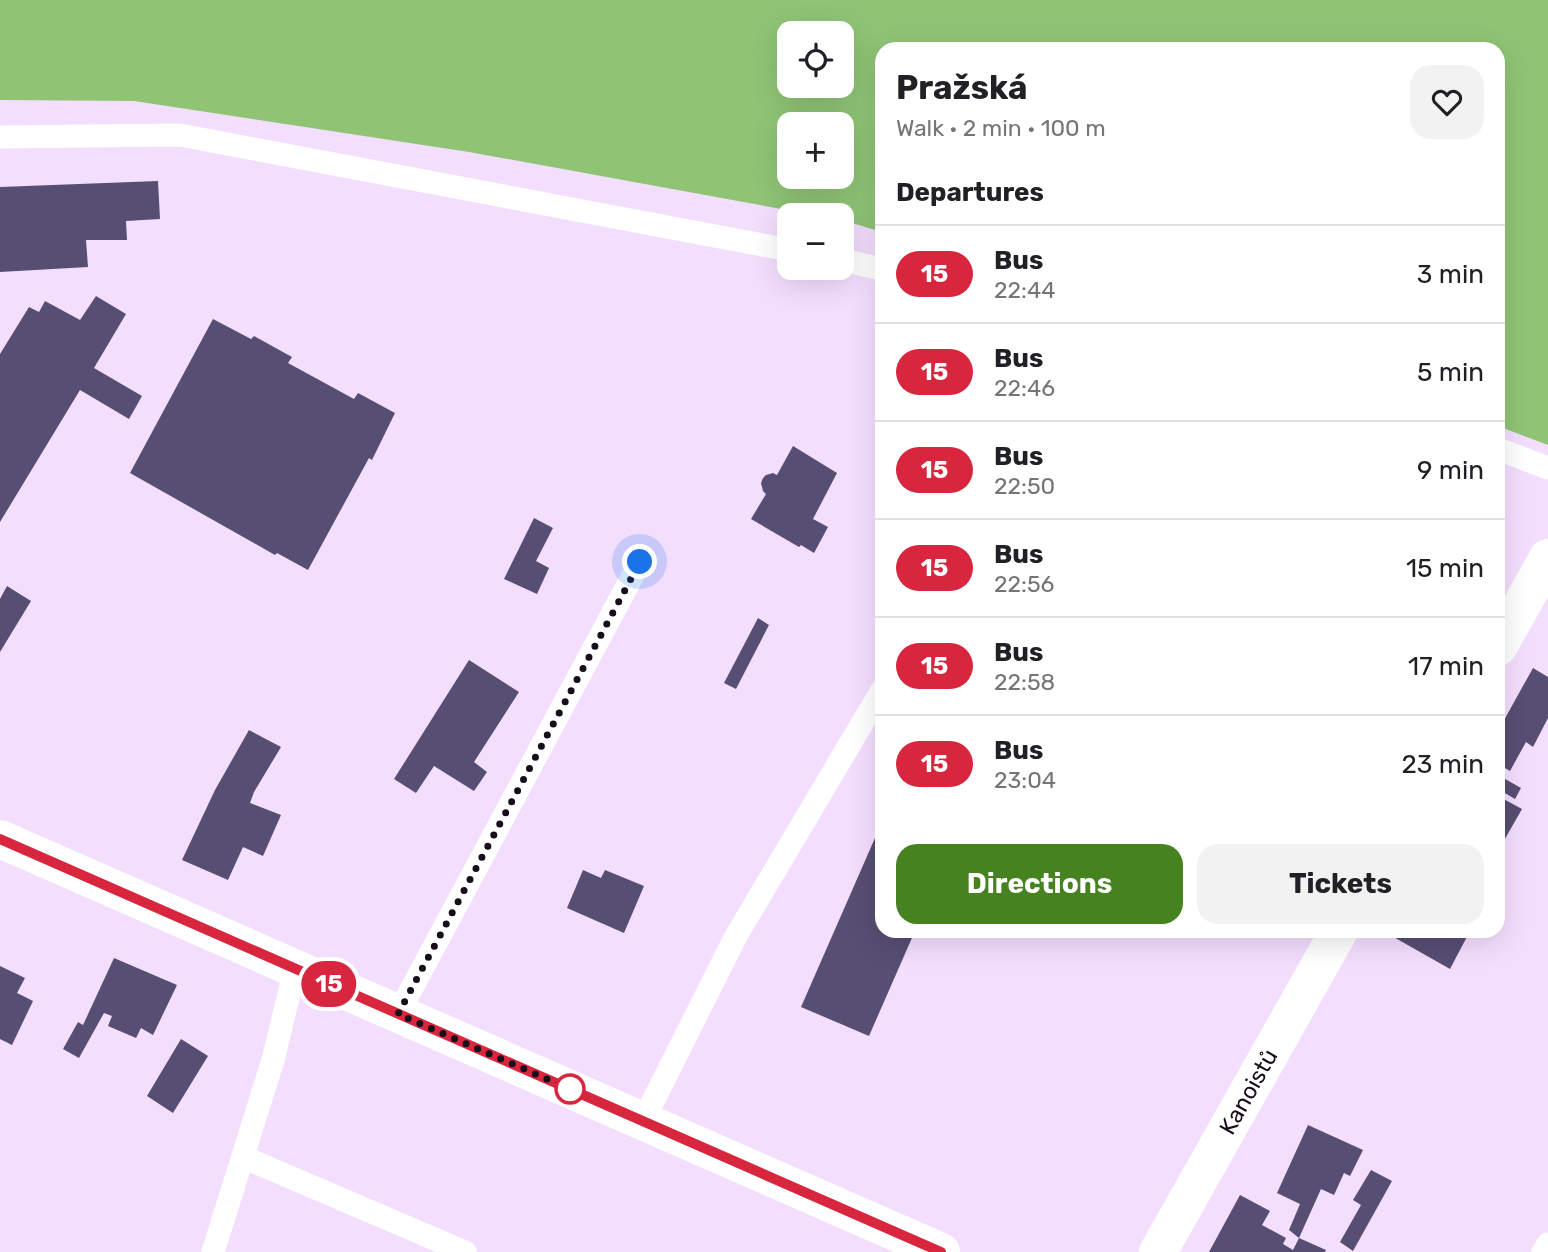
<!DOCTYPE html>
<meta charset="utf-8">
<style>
:root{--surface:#fff;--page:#f2f2f2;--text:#202124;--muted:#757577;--line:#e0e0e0;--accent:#46821f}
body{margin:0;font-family:Rubik,sans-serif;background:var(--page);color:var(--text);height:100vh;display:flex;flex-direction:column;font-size:26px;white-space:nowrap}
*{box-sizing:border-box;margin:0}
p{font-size:23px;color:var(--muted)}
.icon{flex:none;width:38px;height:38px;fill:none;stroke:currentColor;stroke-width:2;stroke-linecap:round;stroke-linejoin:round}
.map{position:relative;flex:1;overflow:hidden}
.drawer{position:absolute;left:875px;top:42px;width:630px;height:896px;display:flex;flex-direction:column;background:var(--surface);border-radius:21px;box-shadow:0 7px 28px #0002}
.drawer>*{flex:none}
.badge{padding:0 14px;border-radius:23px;font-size:24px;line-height:46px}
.controls{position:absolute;left:777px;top:21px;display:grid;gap:14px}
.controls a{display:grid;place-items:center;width:77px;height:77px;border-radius:14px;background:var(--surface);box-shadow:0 7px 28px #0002;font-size:35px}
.you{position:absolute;width:35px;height:35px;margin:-18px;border:5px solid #fff;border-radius:50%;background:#1a73e8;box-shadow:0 0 0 10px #1a73e833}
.map>.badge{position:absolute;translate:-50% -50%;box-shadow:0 0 0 4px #fff}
h2{padding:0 21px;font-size:26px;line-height:63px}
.round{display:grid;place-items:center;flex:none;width:74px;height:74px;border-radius:21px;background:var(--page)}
.overview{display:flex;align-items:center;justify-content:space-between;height:119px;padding:0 21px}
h1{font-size:33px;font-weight:700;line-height:52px}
.cta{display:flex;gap:14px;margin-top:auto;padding:14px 21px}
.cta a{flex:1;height:80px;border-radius:21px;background:var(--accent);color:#fff;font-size:28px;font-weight:700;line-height:80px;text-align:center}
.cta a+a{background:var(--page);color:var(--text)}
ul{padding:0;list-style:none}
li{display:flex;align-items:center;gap:21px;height:98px;padding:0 21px;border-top:2px solid var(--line)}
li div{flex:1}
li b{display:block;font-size:26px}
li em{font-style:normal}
li .badge{min-width:77px;font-weight:700;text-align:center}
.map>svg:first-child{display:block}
</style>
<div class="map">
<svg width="1548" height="1252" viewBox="0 0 1548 1252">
<rect width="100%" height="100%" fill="#f4defe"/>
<path fill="#8fc475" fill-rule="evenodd" d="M0,0H1548V445L1498,426V49H882V232L842,220V215H814L469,152L134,101L0,100ZM789,33H842V86H789ZM789,124H842V177H789Z"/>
<path fill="#574e73" d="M158,181L160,219L126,221L127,240H86L88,267L0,272V187Z
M96,296L126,314L94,368L142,396L129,419L80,390L0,522V354L29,307L39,312L45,301L80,320Z
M213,319L251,339L254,336L292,357L288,363L354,399L358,393L395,413L372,460L369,458L308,570L277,553L275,555L130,473Z
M793,446L837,473L813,519L828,527L814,553L801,545L799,547L751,519L766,494L763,491L761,483L763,478L766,475L773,473L777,475Z
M534,518L553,528L536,561L549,568L537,594L504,579Z
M7,586L31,601L0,652V599Z
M758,618L769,625L736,689L724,683Z
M469,660L519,692L474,762L487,772L474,791L434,766L416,793L394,779Z
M1533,668L1548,677V718L1533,747L1526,742L1510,771L1498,764V731Z
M249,730L281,747L254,792L250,803L281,815L263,856L243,847L228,880L182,860L215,790Z
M1498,775L1521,788L1515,799L1498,789Z
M1498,796L1522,809L1498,851Z
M882,822V931H915L869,1036L801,1007Z
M583,870L601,878L605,870L644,886L624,933L567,908Z
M1383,931H1470L1450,969Z
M114,958L177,985L153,1035L141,1028L136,1038L108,1026L112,1016L104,1013L79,1058L63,1049L78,1022L83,1025Z
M0,966L25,978L17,993L33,1001L12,1045L0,1039Z
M181,1039L208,1056L173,1113L147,1096Z
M1308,1125L1363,1150L1350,1176L1344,1173L1334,1195L1321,1189L1299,1238L1326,1250L1325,1252H1209L1240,1195L1270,1211L1262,1225L1286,1238L1283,1244L1293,1250L1299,1238L1289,1230L1300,1204L1277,1193Z
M1371,1170L1392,1181L1353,1251L1340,1242L1361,1205L1353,1200Z"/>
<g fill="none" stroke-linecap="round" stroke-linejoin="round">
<path stroke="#fff" stroke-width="23" d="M0,137L180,135L789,250
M842,260L882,269
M1498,449L1548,468
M398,1014L640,562
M643,1121L736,936L882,690
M243,1157L465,1252
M213,1252L273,1060L295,969
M1543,1252L1548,1244"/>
<g stroke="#fff" stroke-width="38">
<path d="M1498,647L1548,558"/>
<path id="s1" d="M1158,1252L1339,931"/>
</g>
<path stroke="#fff" stroke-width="38" d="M0,839L941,1252"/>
</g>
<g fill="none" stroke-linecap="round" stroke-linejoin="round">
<g stroke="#fff" stroke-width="16">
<path id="line" d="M0,839L941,1252"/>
</g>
<use href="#line" stroke="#d7263d" stroke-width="10"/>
<path stroke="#170e1b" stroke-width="7" stroke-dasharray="0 12.6" d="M570,1089L398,1014L640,562"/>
</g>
<circle fill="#fff" stroke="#d7263d" stroke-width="3.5" cx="570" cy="1089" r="14"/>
<g text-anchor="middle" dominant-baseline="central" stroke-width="7" stroke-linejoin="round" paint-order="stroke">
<g font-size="23" fill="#170e1b" stroke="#fff">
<text stroke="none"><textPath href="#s1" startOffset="184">Kanoistů</textPath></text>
</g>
</g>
</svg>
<div class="controls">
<a><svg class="icon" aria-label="locate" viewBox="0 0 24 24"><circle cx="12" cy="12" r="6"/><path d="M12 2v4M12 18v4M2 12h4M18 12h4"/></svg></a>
<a>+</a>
<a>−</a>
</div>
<div class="you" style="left:640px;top:562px"></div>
<b class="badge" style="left:329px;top:984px;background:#d7263d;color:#fff">15</b>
<section class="drawer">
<div class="overview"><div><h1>Pražská</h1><p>Walk · 2 min · 100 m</p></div><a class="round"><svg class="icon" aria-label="heart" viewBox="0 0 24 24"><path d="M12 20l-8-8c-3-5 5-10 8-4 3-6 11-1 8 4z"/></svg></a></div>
<h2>Departures</h2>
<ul>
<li><span class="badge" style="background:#d7263d;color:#fff">15</span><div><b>Bus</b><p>22:44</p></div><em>3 min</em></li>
<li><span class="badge" style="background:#d7263d;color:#fff">15</span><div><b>Bus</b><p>22:46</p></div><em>5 min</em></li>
<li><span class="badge" style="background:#d7263d;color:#fff">15</span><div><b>Bus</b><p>22:50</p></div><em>9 min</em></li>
<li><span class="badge" style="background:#d7263d;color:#fff">15</span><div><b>Bus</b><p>22:56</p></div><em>15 min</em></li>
<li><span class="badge" style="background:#d7263d;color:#fff">15</span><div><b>Bus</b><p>22:58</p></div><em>17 min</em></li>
<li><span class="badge" style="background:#d7263d;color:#fff">15</span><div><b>Bus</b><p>23:04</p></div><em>23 min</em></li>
</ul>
<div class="cta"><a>Directions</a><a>Tickets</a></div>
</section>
</div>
